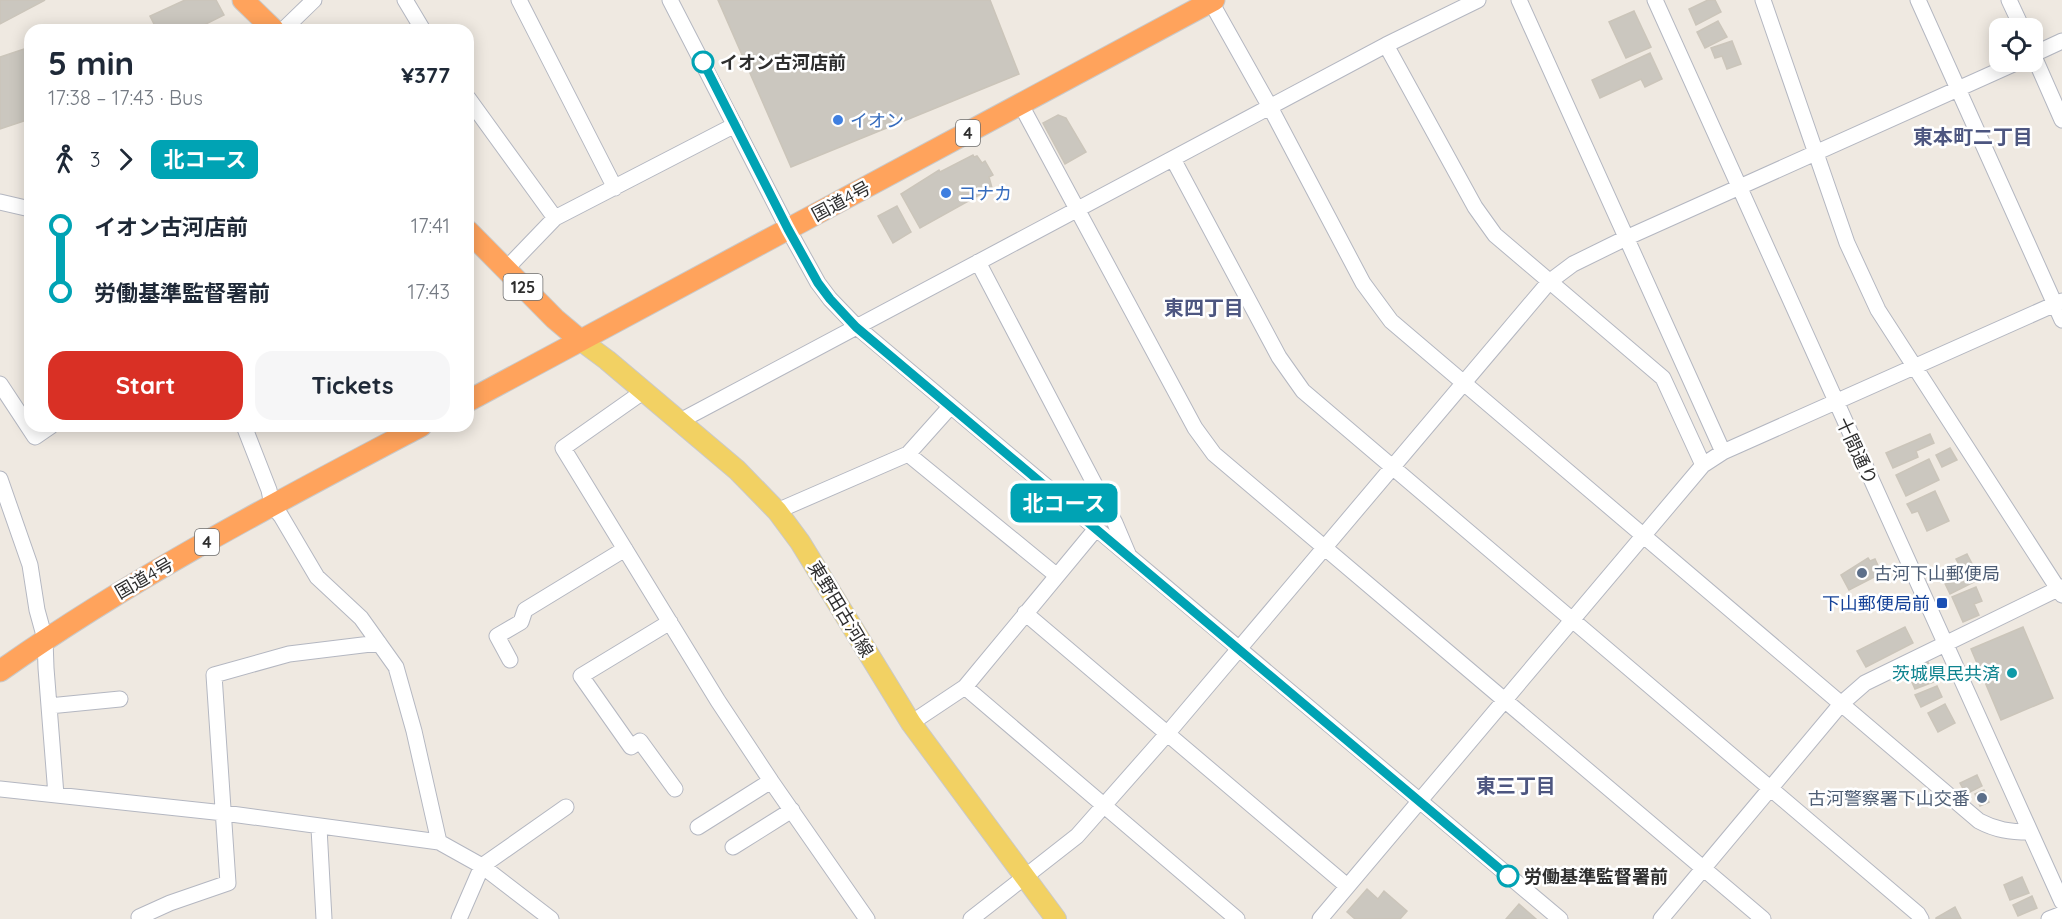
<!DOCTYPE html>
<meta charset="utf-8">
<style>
:root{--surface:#fff;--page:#f6f6f7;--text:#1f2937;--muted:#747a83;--accent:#d93025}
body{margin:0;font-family:Quicksand,"Noto Sans JP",sans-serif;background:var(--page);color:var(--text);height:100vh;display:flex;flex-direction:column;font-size:22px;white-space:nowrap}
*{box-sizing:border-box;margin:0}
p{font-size:20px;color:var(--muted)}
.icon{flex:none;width:33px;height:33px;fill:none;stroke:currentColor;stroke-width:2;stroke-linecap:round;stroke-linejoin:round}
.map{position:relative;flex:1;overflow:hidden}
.panel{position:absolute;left:24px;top:24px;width:450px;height:408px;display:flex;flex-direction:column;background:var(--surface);border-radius:18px;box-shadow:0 3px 15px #0003}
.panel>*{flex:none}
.badge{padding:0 12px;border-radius:9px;font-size:21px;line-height:39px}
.buttons{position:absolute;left:1989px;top:18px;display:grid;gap:12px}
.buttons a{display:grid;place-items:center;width:54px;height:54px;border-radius:12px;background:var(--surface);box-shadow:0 3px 15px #0003;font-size:30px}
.map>.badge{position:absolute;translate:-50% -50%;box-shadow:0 0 0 3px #fff}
.legs{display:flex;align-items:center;gap:9px;height:66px;padding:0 24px;font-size:20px}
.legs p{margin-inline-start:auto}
.headline{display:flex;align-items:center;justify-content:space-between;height:102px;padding:0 24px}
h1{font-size:33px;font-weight:700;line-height:45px}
.primary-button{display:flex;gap:12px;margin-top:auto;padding:12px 24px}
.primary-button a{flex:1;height:69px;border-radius:18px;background:var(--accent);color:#fff;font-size:24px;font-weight:700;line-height:69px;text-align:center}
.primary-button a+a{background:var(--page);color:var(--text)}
ul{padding:0 24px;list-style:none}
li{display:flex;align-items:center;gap:21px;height:66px;font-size:22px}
li i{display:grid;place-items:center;width:9px;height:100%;margin:0 8px;background:currentColor}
li i::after{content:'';width:15px;height:15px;margin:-8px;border:4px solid;border-radius:50%;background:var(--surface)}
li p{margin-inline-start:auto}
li:first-child i{background:linear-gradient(#0000 50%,currentColor 0)}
li:last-child i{background:linear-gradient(currentColor 50%,#0000 0)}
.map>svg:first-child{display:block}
</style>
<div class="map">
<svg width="2062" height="919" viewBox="0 0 2062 919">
<rect width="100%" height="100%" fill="#efe9e1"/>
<path fill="#cbc7bf" stroke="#cbc5ba" stroke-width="1.5" d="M0,0H45L0,24Z
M185,0H216L224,15L194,30H157L150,16Z
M718,0H990L1019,74L791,167Z
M1708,0H1715L1721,12L1696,25L1689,9Z
M1634,11L1651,47L1626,58L1609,22Z
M1718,21L1727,37L1705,48L1697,32Z
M1732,41L1741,64L1727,69L1722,56L1715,58L1711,48Z
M30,47V119L0,129V57Z
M1650,53L1662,79L1645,87L1641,79L1600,98L1592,80Z
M1058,115L1066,118L1086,152L1065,164L1043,123Z
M973,155L974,157L977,156L982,163L985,161L993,175L989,177L992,188L920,228L901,194L939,170L940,172Z
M897,206L911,232L893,243L878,216Z
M1930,434L1934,443L1916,451L1918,457L1893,468L1886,453Z
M1950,448L1957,460L1942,467L1936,455Z
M1929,459L1939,480L1906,496L1896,475Z
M1935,491L1949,521L1927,531L1918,511L1912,513L1907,504Z
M1967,554L1980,579L1950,594L1941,575L1960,566L1956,559Z
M1868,558L1870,561L1875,559L1880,570L1882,569L1884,572L1849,590L1841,575Z
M1976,587L1982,601L1974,604L1979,615L1963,622L1952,597Z
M1905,627L1913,643L1866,667L1857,651Z
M2023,627L2053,698L2001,720L1971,649Z
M1928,662L1936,681L1915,689L1907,671Z
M1937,686L1942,697L1921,707L1915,695Z
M1945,704L1955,723L1938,732L1928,713Z
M1977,775L1982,786L1966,794L1960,783Z
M1984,790L1989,802L1980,806L1975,794Z
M2022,877L2029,893L2010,900L2004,885Z
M1367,889L1378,899L1384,891L1407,911L1400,919H1355L1347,912Z
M2032,896L2037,908L2018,916L2013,905Z
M1519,904L1536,919H1506Z
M1955,907L1961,919H1936V918Z"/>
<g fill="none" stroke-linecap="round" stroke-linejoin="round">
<g stroke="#b4b7c1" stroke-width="17">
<path id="minor" d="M405,0L423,30
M519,0L615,188
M670,0L788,229L818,283L830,299L857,327L1560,919
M1519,0L1723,452
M1655,0L2062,902
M1763,0L1847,243L1878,310L2062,595
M1918,0L2062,320
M2009,0L2022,28
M1211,2L1270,107L1363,283L1391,321L1979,821C1996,830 2010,832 2029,832
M283,30L314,0
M1386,45L1475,207L1495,235L1663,378L1703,465
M2032,52L2062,120
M2032,55L2062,41
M468,98L555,218
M1021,105L1195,428L1214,454L1763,919
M1173,159L1279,357L1303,391L1918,914L1921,919
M0,202L30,209
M978,262L1115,523L1129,556
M505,270L555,218L735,125
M0,384L35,437L51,426
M644,391L563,448L718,701L771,781L867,919
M680,421L1386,45L1478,0
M244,426L269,490L272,505L281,516L317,577L361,618L396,667L414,731L439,842
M908,454L1056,575
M0,479L30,565L37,610L45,639L46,668L56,795
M777,511L908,454L950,407
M1025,613L1347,886
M670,622L581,676L631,747L640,741L675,789
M510,660L497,636L521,622L525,610L625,549
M965,687L1237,919
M49,706L120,699
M911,723L965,687L1095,530
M0,789L224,813L439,842L482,866L551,919
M698,827L771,781
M319,828L324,919
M733,847L792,810
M139,917L170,903L228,883L214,675L289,654L379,643
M459,919L482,866L566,807
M971,919L1077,836L1167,734L1549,282L1573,264L1626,238L2018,62
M1320,919L1703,465L1723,452L2062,301
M1661,919L1841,704L1865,683L2062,587
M2049,919L2062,914"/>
</g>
<g stroke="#c9c9c9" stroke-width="22">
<path id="major" d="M580,340L607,360L737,470L777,511L800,542L911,723L1056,919"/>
</g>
<g stroke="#c9c9c9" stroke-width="23">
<path id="highway" d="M243,0L274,30
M468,231L555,319L580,340
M468,401L1214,0
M0,671C133,577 277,502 421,426"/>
</g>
<use href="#minor" stroke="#fff" stroke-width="15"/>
<use href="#major" stroke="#f2d163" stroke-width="20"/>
<use href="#highway" stroke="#ffa35c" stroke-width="21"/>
</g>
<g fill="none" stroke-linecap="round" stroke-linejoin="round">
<g stroke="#fff" stroke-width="14">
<path id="line-1" d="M703,62L788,229L818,283L830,299L856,327L1508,876"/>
</g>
<use href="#line-1" stroke="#00a3b4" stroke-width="9"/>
</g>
<g fill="#fff" stroke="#00a3b4" stroke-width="3">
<circle cx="703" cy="62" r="10"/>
<circle cx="1508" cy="876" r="10"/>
</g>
<g fill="#3f7fe0" stroke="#fff" stroke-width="2">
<circle cx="838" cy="120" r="6"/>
<circle cx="946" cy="193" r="6"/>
</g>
<g fill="#5c6f8a" stroke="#fff" stroke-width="2">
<circle cx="1862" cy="573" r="6"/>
<circle cx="1982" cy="798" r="6"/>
</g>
<rect fill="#1a4fb4" stroke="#fff" stroke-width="2" x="1936" y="597" width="12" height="12" rx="3"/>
<circle fill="#0f9aa8" stroke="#fff" stroke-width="2" cx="2012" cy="673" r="6"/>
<g text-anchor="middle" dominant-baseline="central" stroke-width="5" stroke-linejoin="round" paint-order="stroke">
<g fill="#fff" stroke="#6d6d6d" stroke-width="1.5">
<rect x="956" y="120" width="24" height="26" rx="4.5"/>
<rect x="503.5" y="274" width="39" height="26" rx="4.5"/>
<rect x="195" y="529" width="24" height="26" rx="4.5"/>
</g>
<g font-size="16" font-weight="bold" fill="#2e2e2e">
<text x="968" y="133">4</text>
<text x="523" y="287">125</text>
<text x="207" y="542">4</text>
</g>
<g font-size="18" font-weight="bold" fill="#2e2e2e" stroke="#fff" text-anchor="start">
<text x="720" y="62">イオン古河店前</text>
<text x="1524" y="876">労働基準監督署前</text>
</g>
<g font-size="18" fill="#366cbe" stroke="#fff" text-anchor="start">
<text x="850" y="120">イオン</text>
<text x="958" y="193">コナカ</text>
</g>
<g font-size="18" fill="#2e2e2e" stroke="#fff">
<text transform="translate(841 201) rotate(-28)">国道4号</text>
<text transform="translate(1857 451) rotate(65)">十間通り</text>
<text transform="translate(144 578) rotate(-30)">国道4号</text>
<text transform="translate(841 609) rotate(59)">東野田古河線</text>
</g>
<g font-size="18" fill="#4e5e75" stroke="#fff" text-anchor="start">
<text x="1874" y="573">古河下山郵便局</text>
<text x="1970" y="798" text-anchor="end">古河警察署下山交番</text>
</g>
<g font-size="18" fill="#164399" stroke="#fff" text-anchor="end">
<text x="1930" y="603">下山郵便局前</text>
</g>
<g font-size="18" fill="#0d838f" stroke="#fff" text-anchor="end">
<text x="2000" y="673">茨城県民共済</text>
</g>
<g font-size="20" font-weight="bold" fill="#4d5680" stroke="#fff">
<text x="1973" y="136">東本町二丁目</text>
<text x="1204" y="307">東四丁目</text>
<text x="1516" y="785">東三丁目</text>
</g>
</g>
</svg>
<div class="buttons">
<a><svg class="icon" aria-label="locate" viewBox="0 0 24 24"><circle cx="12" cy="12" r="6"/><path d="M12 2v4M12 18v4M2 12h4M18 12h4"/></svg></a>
</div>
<b class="badge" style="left:1064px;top:503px;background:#00a3b4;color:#fff">北コース</b>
<section class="panel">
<div class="headline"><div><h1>5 min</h1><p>17:38 – 17:43 · Bus</p></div><b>¥377</b></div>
<div class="legs"><svg class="icon" aria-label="walk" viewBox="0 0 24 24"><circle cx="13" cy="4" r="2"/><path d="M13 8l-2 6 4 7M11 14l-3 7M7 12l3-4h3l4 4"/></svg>3<svg class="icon" aria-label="forward" viewBox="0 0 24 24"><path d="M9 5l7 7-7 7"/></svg><b class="badge" style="background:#00a3b4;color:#fff">北コース</b></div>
<ul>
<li><i style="color:#00a3b4"></i><b>イオン古河店前</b><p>17:41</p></li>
<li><i style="color:#00a3b4"></i><b>労働基準監督署前</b><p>17:43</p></li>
</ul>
<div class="primary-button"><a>Start</a><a>Tickets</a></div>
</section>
</div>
